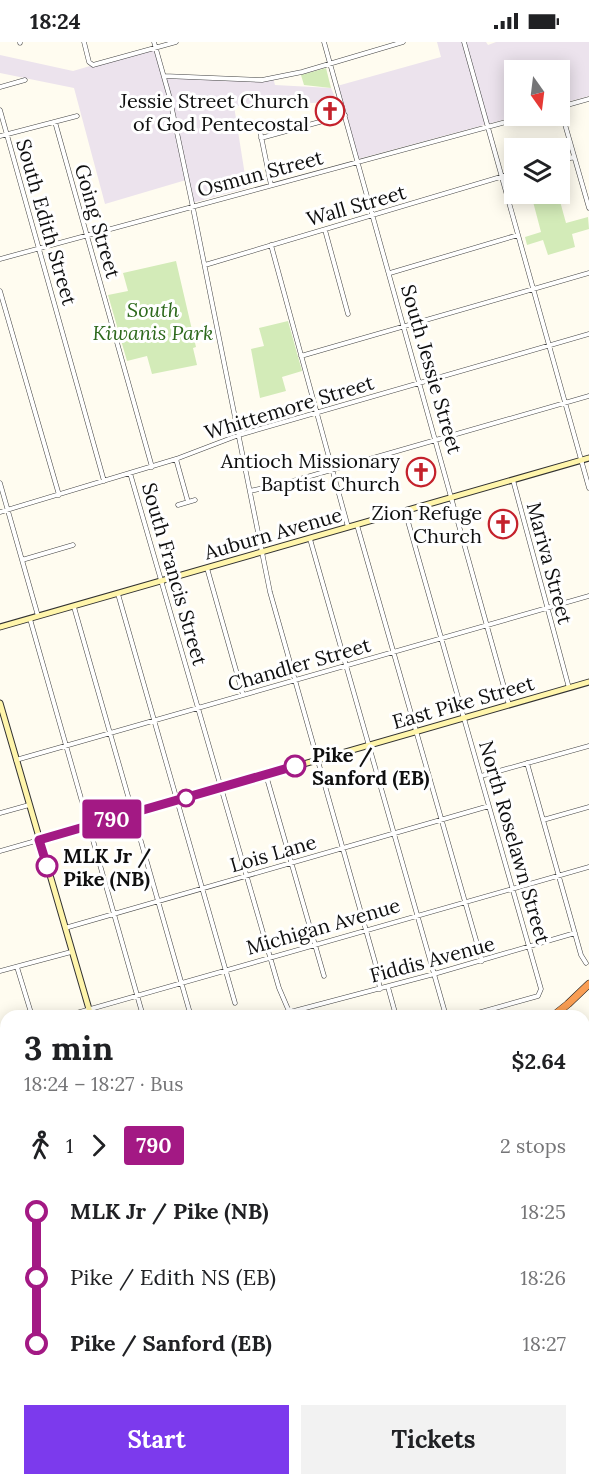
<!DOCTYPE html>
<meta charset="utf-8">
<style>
:root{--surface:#fff;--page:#f2f2f2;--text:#202124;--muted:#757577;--accent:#7c3aed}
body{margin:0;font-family:Lora,serif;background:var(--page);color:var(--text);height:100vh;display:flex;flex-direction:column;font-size:22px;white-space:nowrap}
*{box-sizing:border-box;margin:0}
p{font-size:20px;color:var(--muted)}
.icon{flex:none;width:33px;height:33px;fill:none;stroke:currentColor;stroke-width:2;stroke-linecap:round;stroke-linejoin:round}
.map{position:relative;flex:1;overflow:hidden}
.drawer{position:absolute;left:0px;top:968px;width:590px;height:476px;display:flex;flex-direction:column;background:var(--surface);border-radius:18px 18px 0 0;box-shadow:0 3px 15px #0003}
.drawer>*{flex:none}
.badge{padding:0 12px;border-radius:4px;font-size:21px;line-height:39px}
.needle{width:39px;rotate:166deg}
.buttons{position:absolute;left:504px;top:18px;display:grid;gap:12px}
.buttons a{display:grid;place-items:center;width:66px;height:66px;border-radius:0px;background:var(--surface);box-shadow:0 3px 15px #0003;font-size:30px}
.map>.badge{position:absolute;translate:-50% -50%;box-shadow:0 0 0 3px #fff}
.legs{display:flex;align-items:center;gap:9px;height:66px;padding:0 24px;font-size:20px}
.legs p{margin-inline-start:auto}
.headline{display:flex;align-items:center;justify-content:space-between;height:102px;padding:0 24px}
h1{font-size:33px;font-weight:700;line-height:45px}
.cta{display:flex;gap:12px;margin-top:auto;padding:12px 24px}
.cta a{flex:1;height:69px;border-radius:0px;background:var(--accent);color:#fff;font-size:24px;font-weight:700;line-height:69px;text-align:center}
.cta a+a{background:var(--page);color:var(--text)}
ul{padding:0 24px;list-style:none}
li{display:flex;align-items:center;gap:21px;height:66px;font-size:22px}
li i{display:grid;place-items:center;width:9px;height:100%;margin:0 8px;background:currentColor}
li i::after{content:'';width:15px;height:15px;margin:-8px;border:4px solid;border-radius:50%;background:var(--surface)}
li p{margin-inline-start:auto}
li:first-child i{background:linear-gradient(#0000 50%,currentColor 0)}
li:last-child i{background:linear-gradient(currentColor 50%,#0000 0)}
.status{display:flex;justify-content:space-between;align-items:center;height:42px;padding:0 30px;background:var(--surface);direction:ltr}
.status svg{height:16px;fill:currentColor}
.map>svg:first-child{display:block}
</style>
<div class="status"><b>18:24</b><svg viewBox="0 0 49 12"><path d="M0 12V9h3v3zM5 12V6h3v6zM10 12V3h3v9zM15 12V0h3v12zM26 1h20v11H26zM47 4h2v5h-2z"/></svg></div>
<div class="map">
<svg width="589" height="1442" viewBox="0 0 589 1442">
<rect width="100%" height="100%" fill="#fffcf0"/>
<path fill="#ece3ed" d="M437,0H486L488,3L496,0H589V54L560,62V28H514V74H517L358,117L337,44L441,15Z
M155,5L163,34L256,38L273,35L275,43L331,46L337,60L234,64L247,146L192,161L186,138L105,162L74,46L0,31V13L73,29Z
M6,1316V1437H107L98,1442H0V1321Z"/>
<path fill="#d3ebb8" d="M326,26L331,46L304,43L301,33Z
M531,152H558L566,181L588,175L589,187L572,192L575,205L548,213L543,198L527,203L525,195L541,190Z
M176,219L196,305L193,306L197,323L152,332L147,314L127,319L108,253L128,249L123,231Z
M288,279L302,329L282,335L286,349L260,356L251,307L264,304L259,286Z"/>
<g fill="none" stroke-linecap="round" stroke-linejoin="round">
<g stroke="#424242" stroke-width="5">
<path id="street" d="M20,0V1
M84,0L89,20L93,23L176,0
M154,0L169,53L192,161L270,550L375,920L380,947
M324,0L509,663
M464,0L589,446
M164,34L262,38L302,30L403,0
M0,45L25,38
M560,65L589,166
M560,65L589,57
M0,68L104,439
M55,80L152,425
M260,89L271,143
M0,94L77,74
M261,96L345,73
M560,119L574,115
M325,188L348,272
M271,203L348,485
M0,217L528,74
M205,223L514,131
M390,231L518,193
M0,249L59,453
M301,314L589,231
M176,417L188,460
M130,431L279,946L288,967L294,969L434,932L575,891
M513,438L569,646
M0,441L38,574
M250,449L286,441L589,354
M178,463L195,458
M405,469L541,947L538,954L467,974
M0,470L176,417L239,393L589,292
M357,483L482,919
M310,497L446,974
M22,518L73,503
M207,526L243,653
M118,552L235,961
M74,565L190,971
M30,577L143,974
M16,718L589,554
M527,721L581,913L586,921
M266,733L324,934
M481,734L589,704
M0,771L29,763
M543,778L589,765
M0,809L39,798
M65,886L489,764
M17,925L32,974
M0,929L71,910
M388,945L396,974
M66,974L589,825
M0,993L6,991
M584,1044L589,1049
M0,1158L6,1160
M584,1225L589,1244
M584,1361L589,1364
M227,1437L229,1442
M412,1437L414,1442
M467,1437L469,1442
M520,1437L522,1442
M578,1437L580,1442
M359,1442L360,1437"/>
</g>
<g stroke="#313131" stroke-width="7">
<path id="secondary" d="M0,585L589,416
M0,661L91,974
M39,798L589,640
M584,1101L589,1097
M120,1442L130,1437
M291,1442L294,1437"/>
</g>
<g stroke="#202020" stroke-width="8">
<path id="highway" d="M553,974L568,962L589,942
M584,987L589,985
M0,1182H6
M0,1200L6,1201"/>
</g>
<use href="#street" stroke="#fff" stroke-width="4"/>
<use href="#secondary" stroke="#fff5ab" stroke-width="5"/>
<use href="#highway" stroke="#f99e54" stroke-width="7"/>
</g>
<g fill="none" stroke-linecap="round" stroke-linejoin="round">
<g stroke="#fff" stroke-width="14">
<path id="line-1" d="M47,824L39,798L295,724"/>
</g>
<use href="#line-1" stroke="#a31984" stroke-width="9"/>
</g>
<defs>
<g id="church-ring" transform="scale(1.5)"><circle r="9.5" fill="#fff" stroke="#c4212b" stroke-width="1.5"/><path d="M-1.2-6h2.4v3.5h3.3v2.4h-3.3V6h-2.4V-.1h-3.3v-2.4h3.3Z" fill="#c4212b"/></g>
</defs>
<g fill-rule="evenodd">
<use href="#church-ring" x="330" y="69"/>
<use href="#church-ring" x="421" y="430"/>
<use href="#church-ring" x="503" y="482"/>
</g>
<g fill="#fff" stroke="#a31984" stroke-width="3">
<circle cx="295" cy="724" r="10"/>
<circle cx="186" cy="756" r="8"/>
<circle cx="47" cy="824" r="10"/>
</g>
<g text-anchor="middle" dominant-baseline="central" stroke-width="6" stroke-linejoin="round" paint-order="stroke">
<g font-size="20" fill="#0f0f0f" stroke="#fff" text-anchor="end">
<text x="309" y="58">Jessie Street Church<tspan x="309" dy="23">of God Pentecostal</tspan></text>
<text x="400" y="418">Antioch Missionary<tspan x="400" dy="23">Baptist Church</tspan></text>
<text x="482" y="470">Zion Refuge<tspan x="482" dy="23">Church</tspan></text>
</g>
<g font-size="20" fill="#0f0f0f" stroke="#fff">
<text transform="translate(260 131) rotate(-15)">Osmun Street</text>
<text transform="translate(356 163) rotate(-16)">Wall Street</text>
<text transform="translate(98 179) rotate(74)">Going Street</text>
<text transform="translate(47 180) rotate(74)">South Edith Street</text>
<text transform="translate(432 327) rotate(74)">South Jessie Street</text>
<text transform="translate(289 365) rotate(-17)">Whittemore Street</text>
<text transform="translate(273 491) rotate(-16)">Auburn Avenue</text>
<text transform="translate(550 521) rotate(75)">Mariva Street</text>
<text transform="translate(175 532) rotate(74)">South Francis Street</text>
<text transform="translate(299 622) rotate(-16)">Chandler Street</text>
<text transform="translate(463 660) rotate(-16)">East Pike Street</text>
<text transform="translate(515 800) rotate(74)">North Roselawn Street</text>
<text transform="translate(273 811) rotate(-16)">Lois Lane</text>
<text transform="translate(323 884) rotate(-16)">Michigan Avenue</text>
<text transform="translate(432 917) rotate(-15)">Fiddis Avenue</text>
</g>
<g font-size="20" font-style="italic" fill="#2d691c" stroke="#fff">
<text x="153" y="267">South<tspan x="153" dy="23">Kiwanis Park</tspan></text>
</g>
<g font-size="20" font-weight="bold" fill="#0f0f0f" stroke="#fff" text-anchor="start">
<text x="312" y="712">Pike /<tspan x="312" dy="23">Sanford (EB)</tspan></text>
<text x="63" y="813">MLK Jr /<tspan x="63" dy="23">Pike (NB)</tspan></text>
</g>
</g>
</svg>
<div class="buttons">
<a><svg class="needle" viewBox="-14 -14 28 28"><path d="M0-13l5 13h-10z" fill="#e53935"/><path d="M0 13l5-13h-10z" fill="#757577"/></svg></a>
<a><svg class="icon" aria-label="layers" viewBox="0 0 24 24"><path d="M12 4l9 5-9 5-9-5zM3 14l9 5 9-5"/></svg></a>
</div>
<b class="badge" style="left:112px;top:777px;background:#a31984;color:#fff">790</b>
<section class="drawer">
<div class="headline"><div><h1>3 min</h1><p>18:24 – 18:27 · Bus</p></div><b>$2.64</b></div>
<div class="legs"><svg class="icon" aria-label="walk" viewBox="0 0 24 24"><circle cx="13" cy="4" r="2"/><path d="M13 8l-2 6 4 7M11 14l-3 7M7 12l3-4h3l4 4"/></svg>1<svg class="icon" aria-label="forward" viewBox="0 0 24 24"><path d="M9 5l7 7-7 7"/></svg><b class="badge" style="background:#a31984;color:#fff">790</b><p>2 stops</p></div>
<ul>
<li><i style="color:#a31984"></i><b>MLK Jr / Pike (NB)</b><p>18:25</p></li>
<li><i style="color:#a31984"></i><span>Pike / Edith NS (EB)</span><p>18:26</p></li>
<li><i style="color:#a31984"></i><b>Pike / Sanford (EB)</b><p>18:27</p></li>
</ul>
<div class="cta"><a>Start</a><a>Tickets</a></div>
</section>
</div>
